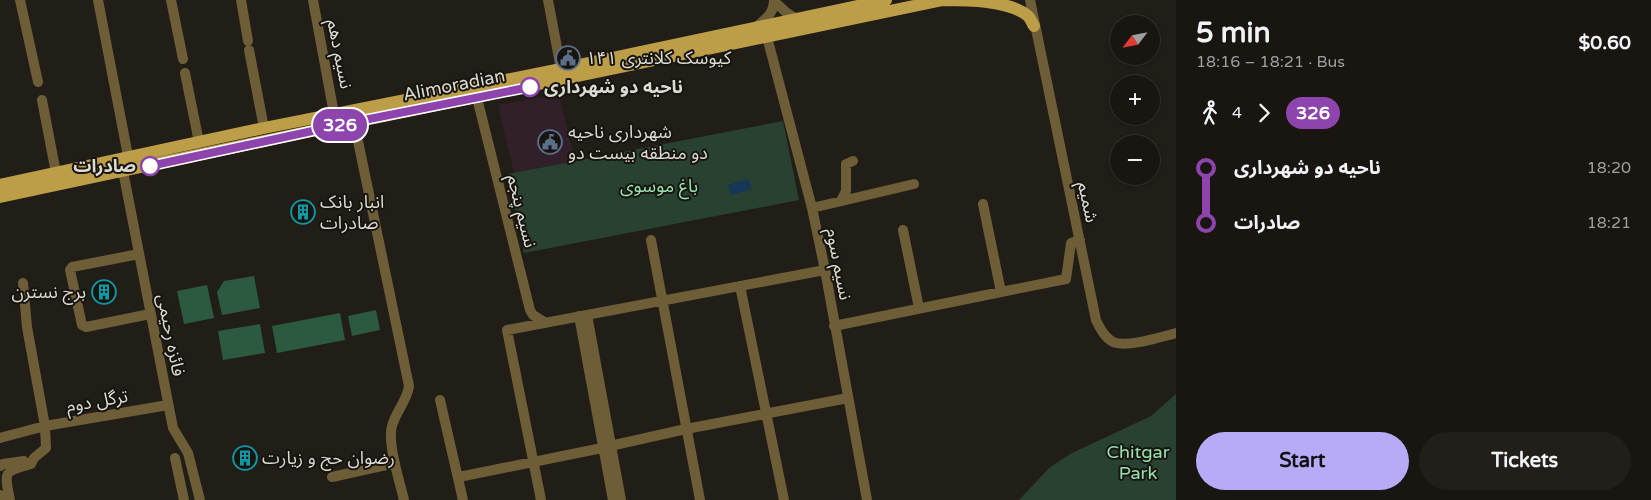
<!DOCTYPE html>
<meta charset="utf-8">
<style>
:root{--surface:#191611;--page:#221f1a;--text:#f1f3f6;--muted:#9f9f9f;--line:#373531;--accent:#b7abf8}
body{margin:0;font-family:"Varela Round","Noto Sans Arabic",sans-serif;background:var(--page);color:var(--text);height:100vh;display:flex;flex-direction:column;font-size:19px;white-space:nowrap}
*{box-sizing:border-box;margin:0}
p{font-size:16px;color:var(--muted)}
.icon{flex:none;width:28px;height:28px;fill:none;stroke:currentColor;stroke-width:2;stroke-linecap:round;stroke-linejoin:round}
.map{position:relative;flex:1;overflow:hidden}
.panel{display:flex;flex-direction:column;background:var(--surface);width:475px}
.panel>*{flex:none}
.badge{padding:0 10px;border-radius:16px;font-size:18px;line-height:32px}
.needle{width:32px;rotate:238deg}
.buttons{position:absolute;left:1110px;top:15px;display:grid;gap:10px}
.buttons a{display:grid;place-items:center;width:50px;height:50px;border-radius:50%;background:var(--surface);box-shadow:0 1px 4px #0004,0 0 0 1px var(--line);font-size:25px}
.map>.badge{position:absolute;translate:-50% -50%;box-shadow:0 0 0 2px #fff}
.legs{display:flex;align-items:center;gap:8px;height:55px;padding:0 20px;font-size:16px}
.legs p{margin-inline-start:auto}
.head{display:flex;align-items:center;justify-content:space-between;height:85px;padding:0 20px}
h1{font-size:28px;font-weight:700;line-height:38px}
.primary-button{display:flex;gap:10px;margin-top:auto;padding:10px 20px}
.primary-button a{flex:1;height:58px;border-radius:30px;background:var(--accent);color:#111;font-size:20px;font-weight:700;line-height:58px;text-align:center}
.primary-button a+a{background:var(--page);color:var(--text)}
ul{padding:0 20px;list-style:none}
li{display:flex;align-items:center;gap:18px;height:55px;font-size:19px}
li i{display:grid;place-items:center;width:8px;height:100%;margin:0 6px;background:currentColor}
li i::after{content:'';width:12px;height:12px;margin:-6px;border:4px solid;border-radius:50%;background:var(--surface)}
li p{margin-inline-start:auto}
li:first-child i{background:linear-gradient(#0000 50%,currentColor 0)}
li:last-child i{background:linear-gradient(currentColor 50%,#0000 0)}
main{display:flex;flex:1;min-height:0}
.map>svg:first-child{display:block}
</style>
<main>
<div class="map">
<svg width="1176" height="500" viewBox="0 0 1176 500">
<rect width="100%" height="100%" fill="#211e17"/>
<path fill="#312029" d="M559,94L575,161L514,173L498,105Z"/>
<path fill="#284131" d="M783,121L799,200L524,253L508,174Z
M1176,394V500H1019L1049,468L1070,454L1151,416Z"/>
<path fill="#2c5a3e" d="M254,276L260,308L222,315L217,292L224,281Z
M207,285L214,318L184,324L177,291Z
M376,310L380,330L352,336L348,316Z
M340,313L345,340L277,353L272,326Z
M260,324L265,353L223,360L218,331Z"/>
<path fill="#163757" d="M748,179L752,189L731,195L728,185Z"/>
<g fill="none" stroke-linecap="round" stroke-linejoin="round">
<path stroke="#6d5e38" stroke-width="10" d="M20,0L38,82
M98,0L128,156
M171,0L183,59
M241,0L248,41
M313,0L334,114
M548,0L561,69
M1030,0L1096,320C1100,328 1104,337 1113,342C1127,348 1160,337 1176,333
M775,2L787,13L797,19
M756,27C766,19 774,13 774,0
M767,37L812,208L825,270L867,500
M249,50L264,128
M185,73L199,142
M477,98L530,310L533,315L546,323
M42,100L56,173
M354,122L409,386C407,401 396,411 392,426C387,442 400,483 404,500
M123,171L173,428L188,453L200,500
M841,201L846,191V164L853,161
M812,208L914,184
M903,230L919,308
M651,240L700,500
M139,254L72,267L70,270L82,325L86,327L150,314
M740,286L784,500
M1001,292L1066,279L1071,243L1080,240
M587,315L621,500
M579,316L613,500
M834,326L1001,292L983,204
M440,400L463,500
M0,438L45,426L168,405
M610,446L686,429L848,398
M175,458L184,500
M0,466L3,464L24,461
M332,477L395,463
M459,477L602,448
M0,495L1,500
M10,500C4,471 3,472 31,464L34,458L46,448L45,426L27,327L23,283
M541,500L507,330L825,270"/>
<path stroke="#bc9d48" stroke-width="12" d="M943,0C966,0 1009,0 1028,16C1031,19 1032,23 1034,26
M0,185L264,128L561,69L886,0
M0,197C118,172 237,146 355,122C552,83 748,42 943,0"/>
</g>
<g fill="none" stroke-linecap="round" stroke-linejoin="round">
<g stroke="#fff" stroke-width="11">
<path id="line-1" d="M150,166L354,122L530,87"/>
</g>
<use href="#line-1" stroke="#8e44ad" stroke-width="8"/>
</g>
<defs>
<g id="civic-ring" transform="scale(1.25)"><circle r="9.5" fill="#18150e" stroke="#5c6f8a" stroke-width="1.5"/><path d="M-.6-6.5H3V-4.5H.6V-3L4-1V1h2V6H-6V1h2V-1L-.6-3ZM-1.2 2.5V6h2.4V2.5Z" fill="#5c6f8a"/></g>
<g id="building-ring" transform="scale(1.25)"><circle r="9.5" fill="#18150e" stroke="#0f9aa8" stroke-width="1.5"/><path d="M-4-6H4V6H1V3H-1V6H-4ZM-2.5-4.3h1.7v1.8h-1.7ZM.8-4.3h1.7v1.8H.8ZM-2.5-1h1.7V.8h-1.7ZM.8-1h1.7V.8H.8Z" fill="#0f9aa8"/></g>
</defs>
<g fill-rule="evenodd">
<use href="#civic-ring" x="568" y="58"/>
<use href="#civic-ring" x="550" y="142"/>
<use href="#building-ring" x="303" y="212"/>
<use href="#building-ring" x="104" y="292"/>
<use href="#building-ring" x="245" y="458"/>
</g>
<g fill="#fff" stroke="#8e44ad" stroke-width="2.5">
<circle cx="530" cy="87" r="9"/>
<circle cx="150" cy="166" r="9"/>
</g>
<g text-anchor="middle" dominant-baseline="central" stroke-width="4" stroke-linejoin="round" paint-order="stroke">
<g font-size="18" fill="#dcdad5" stroke="#18150e">
<text transform="translate(340 54) rotate(79)">نسیم دهم</text>
<text transform="translate(454 85) rotate(-11)">Alimoradian</text>
<text transform="translate(1088 202) rotate(78)">شمیم</text>
<text transform="translate(522 211) rotate(76)">نسیم پنجم</text>
<text transform="translate(839 264) rotate(79)">نسیم سوم</text>
<text transform="translate(171 335) rotate(79)">فائزه رحیمی</text>
<text transform="translate(97 401) rotate(-10)">ترگل دوم</text>
</g>
<g font-size="18" fill="#dcdad5" stroke="#18150e" text-anchor="start">
<text x="586" y="58">کیوسک کلانتری ۱۴۱</text>
<text x="568" y="132">شهرداری ناحیه<tspan x="568" dy="21">دو منطقه بیست دو</tspan></text>
<text x="320" y="202">انبار بانک<tspan x="320" dy="21">صادرات</tspan></text>
<text x="86" y="292" text-anchor="end">برج نسترن</text>
<text x="262" y="458">رضوان حج و زیارت</text>
</g>
<g font-size="18" font-weight="bold" fill="#dcdad5" stroke="#18150e" text-anchor="start">
<text x="544" y="87">ناحیه دو شهرداری</text>
<text x="136" y="166" text-anchor="end">صادرات</text>
</g>
<g font-size="18" fill="#96e0b1" stroke="#18150e">
<text x="659" y="186">باغ موسوی</text>
<text x="1138" y="452">Chitgar<tspan x="1138" dy="21">Park</tspan></text>
</g>
</g>
</svg>
<div class="buttons">
<a><svg class="needle" viewBox="-14 -14 28 28"><path d="M0-13l5 13h-10z" fill="#e53935"/><path d="M0 13l5-13h-10z" fill="#9f9f9f"/></svg></a>
<a>+</a>
<a>−</a>
</div>
<b class="badge" style="left:340px;top:125px;background:#8e44ad;color:#fff">326</b>
</div>
<section class="panel">
<div class="head"><div><h1>5 min</h1><p>18:16 – 18:21 · Bus</p></div><b>$0.60</b></div>
<div class="legs"><svg class="icon" aria-label="walk" viewBox="0 0 24 24"><circle cx="13" cy="4" r="2"/><path d="M13 8l-2 6 4 7M11 14l-3 7M7 12l3-4h3l4 4"/></svg>4<svg class="icon" aria-label="forward" viewBox="0 0 24 24"><path d="M9 5l7 7-7 7"/></svg><b class="badge" style="background:#8e44ad;color:#fff">326</b></div>
<ul>
<li><i style="color:#8e44ad"></i><b>ناحیه دو شهرداری</b><p>18:20</p></li>
<li><i style="color:#8e44ad"></i><b>صادرات</b><p>18:21</p></li>
</ul>
<div class="primary-button"><a>Start</a><a>Tickets</a></div>
</section>
</main>
